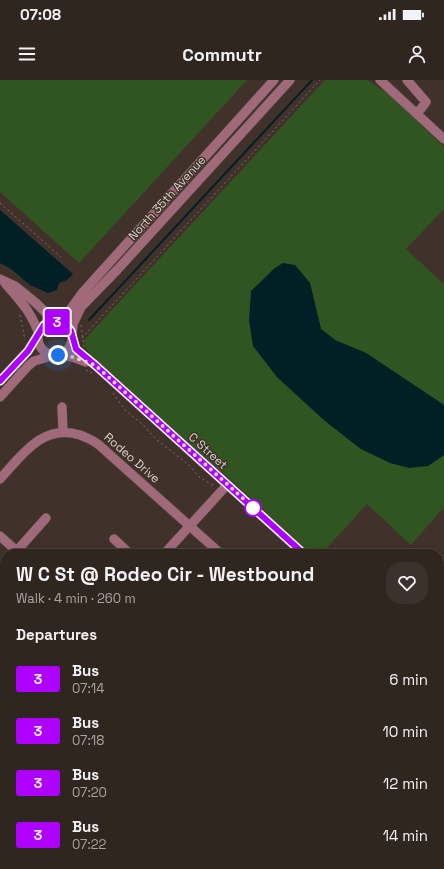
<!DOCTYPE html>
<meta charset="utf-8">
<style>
:root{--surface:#302620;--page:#3c322d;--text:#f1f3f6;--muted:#a8a5a5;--line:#4b433e}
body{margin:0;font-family:"Space Grotesk",sans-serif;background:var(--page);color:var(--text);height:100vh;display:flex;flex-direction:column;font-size:15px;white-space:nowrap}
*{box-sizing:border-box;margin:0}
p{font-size:13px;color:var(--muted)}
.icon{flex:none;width:22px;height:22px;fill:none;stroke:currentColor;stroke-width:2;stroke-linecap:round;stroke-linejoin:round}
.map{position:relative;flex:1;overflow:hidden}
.side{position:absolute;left:0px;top:469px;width:444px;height:320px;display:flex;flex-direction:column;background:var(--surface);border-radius:16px 16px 0 0;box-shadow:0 2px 10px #0003,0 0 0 1px var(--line)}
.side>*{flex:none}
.badge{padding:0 8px;border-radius:3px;font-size:14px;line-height:26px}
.you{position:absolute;width:20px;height:20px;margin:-10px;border:3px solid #fff;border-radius:50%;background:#1a73e8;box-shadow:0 0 0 6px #1a73e833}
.map>.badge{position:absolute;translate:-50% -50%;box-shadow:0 0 0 2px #fff}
h2{padding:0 16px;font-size:15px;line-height:36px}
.round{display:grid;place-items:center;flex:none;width:42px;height:42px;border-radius:16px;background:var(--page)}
.headline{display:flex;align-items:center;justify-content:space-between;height:68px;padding:0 16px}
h1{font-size:19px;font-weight:600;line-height:30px}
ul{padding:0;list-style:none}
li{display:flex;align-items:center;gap:12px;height:52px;padding:0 16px}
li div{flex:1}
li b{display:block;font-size:15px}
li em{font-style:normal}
li .badge{min-width:44px;font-weight:700;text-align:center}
.status{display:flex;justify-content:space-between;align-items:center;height:28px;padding:0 20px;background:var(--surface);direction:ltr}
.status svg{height:11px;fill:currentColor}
header{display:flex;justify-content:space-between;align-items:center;height:52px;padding:0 16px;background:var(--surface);font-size:18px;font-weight:600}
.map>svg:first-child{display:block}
</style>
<div class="status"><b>07:08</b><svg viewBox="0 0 49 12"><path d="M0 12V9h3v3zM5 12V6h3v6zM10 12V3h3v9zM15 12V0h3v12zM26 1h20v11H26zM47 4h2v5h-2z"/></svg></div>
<header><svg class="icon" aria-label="menu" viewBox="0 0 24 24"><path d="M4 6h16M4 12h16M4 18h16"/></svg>Commutr<svg class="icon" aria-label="person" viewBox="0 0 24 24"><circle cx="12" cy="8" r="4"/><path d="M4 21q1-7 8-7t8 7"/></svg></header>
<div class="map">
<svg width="444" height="789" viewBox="0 0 444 789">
<rect width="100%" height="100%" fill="#40322a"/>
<path fill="#315521" d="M0,0H247L79,183L0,112Z
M325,0H367L389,14L444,67V129L406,169L444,204V325L366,273L335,260L321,249L310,203L275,188L251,211L277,297L325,341L361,369L428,386L444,375V427L411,465L367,424L323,472L325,474H310L265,434L266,432L221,391L219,393L90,275L85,266L84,260Z
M439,611L444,616V637L439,643Z"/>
<path fill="#002025" d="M0,130L73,194L67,200L59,203L57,210L48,213L30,205L11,189L0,183Z
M283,183L295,185L310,203L321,249L335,260L366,273L444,325V375L428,386L409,388L390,383L361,369L325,341L277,297L253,266L249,240L251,211L275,188Z"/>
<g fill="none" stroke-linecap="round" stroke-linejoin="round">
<path stroke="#002025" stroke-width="2" d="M89,240L312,0"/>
</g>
<path fill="#8e5817" d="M213,784H219L224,789H209Z
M241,784H264L267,788L266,789H247Z"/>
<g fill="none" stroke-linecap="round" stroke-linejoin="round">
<g stroke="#5c4f47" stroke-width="10">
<path id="minor" d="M380,0L444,59
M407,0L426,22L417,34
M0,199L15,206L36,223L54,241
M5,203C21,222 30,230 39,254
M57,241L70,230L83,212L111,181L274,0
M38 258a17 17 0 1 1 34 0a17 17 0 1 1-34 0Z
M72,255L73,244L81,227L117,190L290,0
M72,259L76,271L95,285L304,474
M58,275L73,277L86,282
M0,301L28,271L38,255
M0,317L28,286L34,281L55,275
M62,327L63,351
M0,399C22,375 43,343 80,355C87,358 93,360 99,365L221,474
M0,456L20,474
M114,459L130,474
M14,474L46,438
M164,474L227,405
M0,489L5,483
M439,494L444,483
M439,596L444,600
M4,605L5,590
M439,653L444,647
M0,689L5,696
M439,744L444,739
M175,784L181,789
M282,784L287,789
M430,784L436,789
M166,789L170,784
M315,789L319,784
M398,789L402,784"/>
</g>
<path stroke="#7c7069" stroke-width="1" stroke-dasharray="2 3" stroke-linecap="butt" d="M0,123L61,177
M20,235L25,260
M81,245L84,267
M82,258L320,0
M86,290L92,293
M113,313L125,330L142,344L157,360L189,385L199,397L213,405"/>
<use href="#minor" stroke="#a16a7b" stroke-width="9"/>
</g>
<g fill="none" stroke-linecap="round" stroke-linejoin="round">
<g stroke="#fff" stroke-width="9">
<path id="line" d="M0,301L28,271L44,245L54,241L61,242L68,247L71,251L76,269L95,285L304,474"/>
</g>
<use href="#line" stroke="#ae00ff" stroke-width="6"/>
<path stroke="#dcd3cd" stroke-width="4" stroke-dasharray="0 7.2" d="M58,275L73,277L95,285L258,432L253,428"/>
</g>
<circle fill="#fff" stroke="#ae00ff" stroke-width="2" cx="253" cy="428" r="8"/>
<g text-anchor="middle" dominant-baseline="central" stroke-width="3" stroke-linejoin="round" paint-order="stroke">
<g font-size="12" fill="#dcd3cd" stroke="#40322a">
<text transform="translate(167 118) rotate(-48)">North 35th Avenue</text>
<text transform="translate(208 371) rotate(42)">C Street</text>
<text transform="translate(132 378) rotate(41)">Rodeo Drive</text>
</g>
</g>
</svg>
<div class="you" style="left:58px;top:275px"></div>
<b class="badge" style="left:57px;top:242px;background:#ae00ff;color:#fff">3</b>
<section class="side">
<div class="headline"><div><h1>W C St @ Rodeo Cir - Westbound</h1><p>Walk · 4 min · 260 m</p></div><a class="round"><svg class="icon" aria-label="heart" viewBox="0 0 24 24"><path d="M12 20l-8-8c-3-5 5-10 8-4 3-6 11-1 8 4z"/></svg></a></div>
<h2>Departures</h2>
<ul>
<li><span class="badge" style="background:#ae00ff;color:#fff">3</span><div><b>Bus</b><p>07:14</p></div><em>6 min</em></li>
<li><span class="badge" style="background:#ae00ff;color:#fff">3</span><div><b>Bus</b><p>07:18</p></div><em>10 min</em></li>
<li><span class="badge" style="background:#ae00ff;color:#fff">3</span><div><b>Bus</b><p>07:20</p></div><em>12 min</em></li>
<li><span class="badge" style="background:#ae00ff;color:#fff">3</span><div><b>Bus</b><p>07:22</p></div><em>14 min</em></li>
</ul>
</section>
</div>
